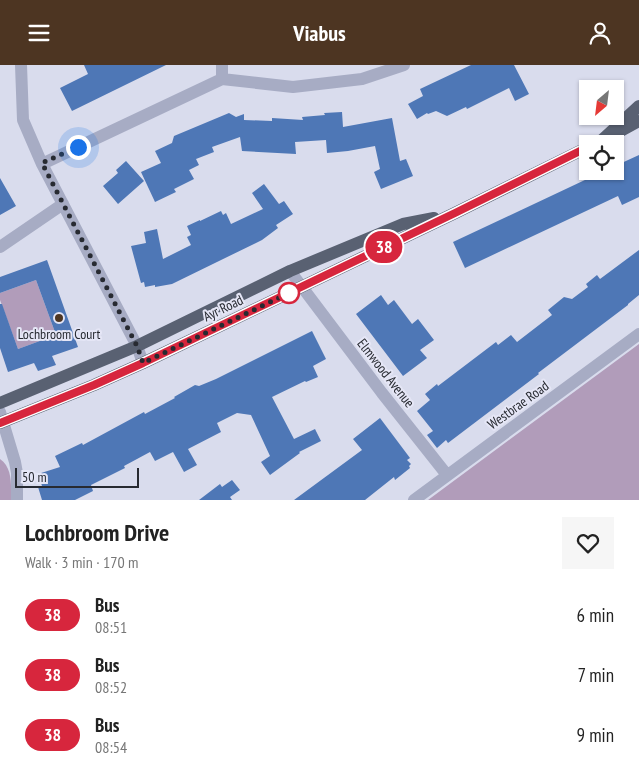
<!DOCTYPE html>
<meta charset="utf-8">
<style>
:root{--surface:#fff;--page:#f6f6f6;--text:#222;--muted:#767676;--accent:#4d3522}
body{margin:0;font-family:"PT Sans Narrow",sans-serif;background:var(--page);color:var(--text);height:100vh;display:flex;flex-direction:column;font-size:19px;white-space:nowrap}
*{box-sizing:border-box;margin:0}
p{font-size:16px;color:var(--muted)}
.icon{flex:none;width:28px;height:28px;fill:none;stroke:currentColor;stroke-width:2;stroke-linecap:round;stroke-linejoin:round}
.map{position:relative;height:435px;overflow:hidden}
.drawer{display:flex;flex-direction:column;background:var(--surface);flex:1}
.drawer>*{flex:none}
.badge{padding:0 10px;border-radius:16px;font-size:18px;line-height:32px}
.needle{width:32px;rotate:208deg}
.tools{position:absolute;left:579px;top:15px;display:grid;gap:10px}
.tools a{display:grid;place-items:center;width:45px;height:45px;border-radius:0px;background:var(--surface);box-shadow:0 1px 4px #0004;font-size:25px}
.scale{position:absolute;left:15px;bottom:12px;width:124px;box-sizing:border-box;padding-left:5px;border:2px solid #272a31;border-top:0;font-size:14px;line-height:18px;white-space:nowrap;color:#272a31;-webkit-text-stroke:4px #e5e6f6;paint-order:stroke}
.you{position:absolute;width:25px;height:25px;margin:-12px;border:4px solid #fff;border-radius:50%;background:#1a73e8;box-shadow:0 0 0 8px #1a73e833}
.map>.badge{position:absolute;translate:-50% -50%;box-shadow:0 0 0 2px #fff}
.round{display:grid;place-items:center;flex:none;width:52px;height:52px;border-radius:0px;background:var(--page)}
.head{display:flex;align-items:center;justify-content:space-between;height:85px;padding:0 25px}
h1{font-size:24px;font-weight:700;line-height:38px}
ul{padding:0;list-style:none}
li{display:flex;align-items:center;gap:15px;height:60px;padding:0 25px}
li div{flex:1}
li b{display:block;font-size:19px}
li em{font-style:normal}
li .badge{min-width:55px;font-weight:700;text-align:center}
header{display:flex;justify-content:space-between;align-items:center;height:65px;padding:0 25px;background:var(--accent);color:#fff;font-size:22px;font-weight:700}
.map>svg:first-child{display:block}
</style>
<header><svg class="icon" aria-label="menu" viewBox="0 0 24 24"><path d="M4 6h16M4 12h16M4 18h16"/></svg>Viabus<svg class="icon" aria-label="person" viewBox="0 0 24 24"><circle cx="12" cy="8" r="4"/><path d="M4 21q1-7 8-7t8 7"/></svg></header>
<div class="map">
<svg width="639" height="435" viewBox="0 0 639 435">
<rect width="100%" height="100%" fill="#d9dced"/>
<path fill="#b19cba" d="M36,215L56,270L18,284L0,235V228Z
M639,279V435H428Z
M0,394C13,403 11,421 11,435H0Z"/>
<path fill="#4e77b6" d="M84,0H166L72,46L60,23L88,9Z
M471,0H514L529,29L515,36L509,23L467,44L466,42L447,51L436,46L428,49L427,48L417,54L408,39L423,31L420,24Z
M342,47L343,62L392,53L400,96L406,94L413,111L381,124L374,107L380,104L375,81L348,86L327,88L326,75L295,77L296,89L242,86L240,72L212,82L214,87L196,94L199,100L189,105L194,114L174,124L176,127L155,137L141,107L161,98L155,86L172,78L174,71L229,48L236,52L244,49V55L272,56V53L303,55L302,52L325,50L324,48Z
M639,90V132L622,140L618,131L465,203L453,177L604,106H615V101Z
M126,96L144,116L118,139L103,121L118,108L116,105Z
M0,113L16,141L0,150Z
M264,119L279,139L284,136L293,149L276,160L278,163L262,175L172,219L155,222V220L145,222L144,217L141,218L131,181L146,178L144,167L157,164L163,194L191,180L187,172L191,170L187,161L200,155V156L221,146L223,150L226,148L231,159L263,144L252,128Z
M639,185V230L628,239V240L538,308L539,309L448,378L446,375L437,383L427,370L433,366L417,346L430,335L425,329L437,319L438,321L496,277L498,280L511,270L517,277L552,250L548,245L564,232L572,234L588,222L586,219L597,210L600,214Z
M47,195L78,282L52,291L56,300L38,306L34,298L8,307L0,283V239H2L18,284L56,270L36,215L0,228V212Z
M381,230L388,240L394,235L412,259L418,254L434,275L420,285L427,293L403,311L356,249Z
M312,266L326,294L313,301L318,312L306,317L305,316L272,332L294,374L315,364L321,376L299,387L300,388L270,410L261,397L270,391L251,350L237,348L217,358L221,367L188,384L197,400L184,407L173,387L155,396L150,387L124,401L125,403L91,420L93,426L75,435H42L38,422L42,421L38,409L60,402L55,391L82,378L83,380L144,347L145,349L175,333L174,332L195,320L199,321L216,314Z
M380,353L410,393L407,395L411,399L409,401L410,403L395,415L394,412L365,435H294L362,385L353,374Z
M232,415L240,425L230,432L232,435H199L220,419L222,422Z"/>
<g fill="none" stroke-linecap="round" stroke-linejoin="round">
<path stroke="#a7acc4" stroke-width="12" d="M21,0L23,55L42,99L137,281L143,298
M222,0V14
M42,99L222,14L293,22L362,14L404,0
M0,182L63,139
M290,206L382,328L447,410
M0,347L15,397L17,408V435
M414,435L639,269"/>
<path stroke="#596172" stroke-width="12" d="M617,68L639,56
M602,75L639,41
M0,338L137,281L290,206L403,159L434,153
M0,358L94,320L143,298L455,148L588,82"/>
</g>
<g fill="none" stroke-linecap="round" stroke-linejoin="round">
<g stroke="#fff" stroke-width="11">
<path id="line" d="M0,358L94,320L143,298L455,148L588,82"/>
</g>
<use href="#line" stroke="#d7263d" stroke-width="8"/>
<path stroke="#272a31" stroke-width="5" stroke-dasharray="0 9" d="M78,82L42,98L137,281L143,298L289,228"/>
</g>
<circle fill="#fff" stroke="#d7263d" stroke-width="2.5" cx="289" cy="228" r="10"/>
<circle fill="#4d3522" stroke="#e5e6f6" stroke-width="2" cx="59" cy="253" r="5"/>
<g text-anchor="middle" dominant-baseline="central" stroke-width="4" stroke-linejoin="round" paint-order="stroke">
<g font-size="14" fill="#272a31" stroke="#e5e6f6">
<text transform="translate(223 243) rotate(-26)">Ayr Road</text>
<text transform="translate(386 308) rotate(52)">Elmwood Avenue</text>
<text transform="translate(518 340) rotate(-36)">Westbrae Road</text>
</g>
<g font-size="14" fill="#272a31" stroke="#e5e6f6">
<text x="59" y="269">Lochbroom Court</text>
</g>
</g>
</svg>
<div class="tools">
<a><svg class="needle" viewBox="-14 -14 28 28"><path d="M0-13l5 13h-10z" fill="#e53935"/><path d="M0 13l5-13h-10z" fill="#767676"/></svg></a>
<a><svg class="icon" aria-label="locate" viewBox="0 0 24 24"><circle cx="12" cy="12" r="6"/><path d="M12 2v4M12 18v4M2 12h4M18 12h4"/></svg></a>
</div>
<div class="scale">50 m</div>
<div class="you" style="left:78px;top:82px"></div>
<b class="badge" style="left:384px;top:182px;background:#d7263d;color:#fff">38</b>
</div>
<section class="drawer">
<div class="head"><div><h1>Lochbroom Drive</h1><p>Walk · 3 min · 170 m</p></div><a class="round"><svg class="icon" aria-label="heart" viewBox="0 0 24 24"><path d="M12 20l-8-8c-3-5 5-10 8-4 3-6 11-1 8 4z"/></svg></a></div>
<ul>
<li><span class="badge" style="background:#d7263d;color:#fff">38</span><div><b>Bus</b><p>08:51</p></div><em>6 min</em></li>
<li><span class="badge" style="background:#d7263d;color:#fff">38</span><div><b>Bus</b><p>08:52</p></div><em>7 min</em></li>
<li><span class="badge" style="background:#d7263d;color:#fff">38</span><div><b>Bus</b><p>08:54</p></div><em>9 min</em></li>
</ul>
</section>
